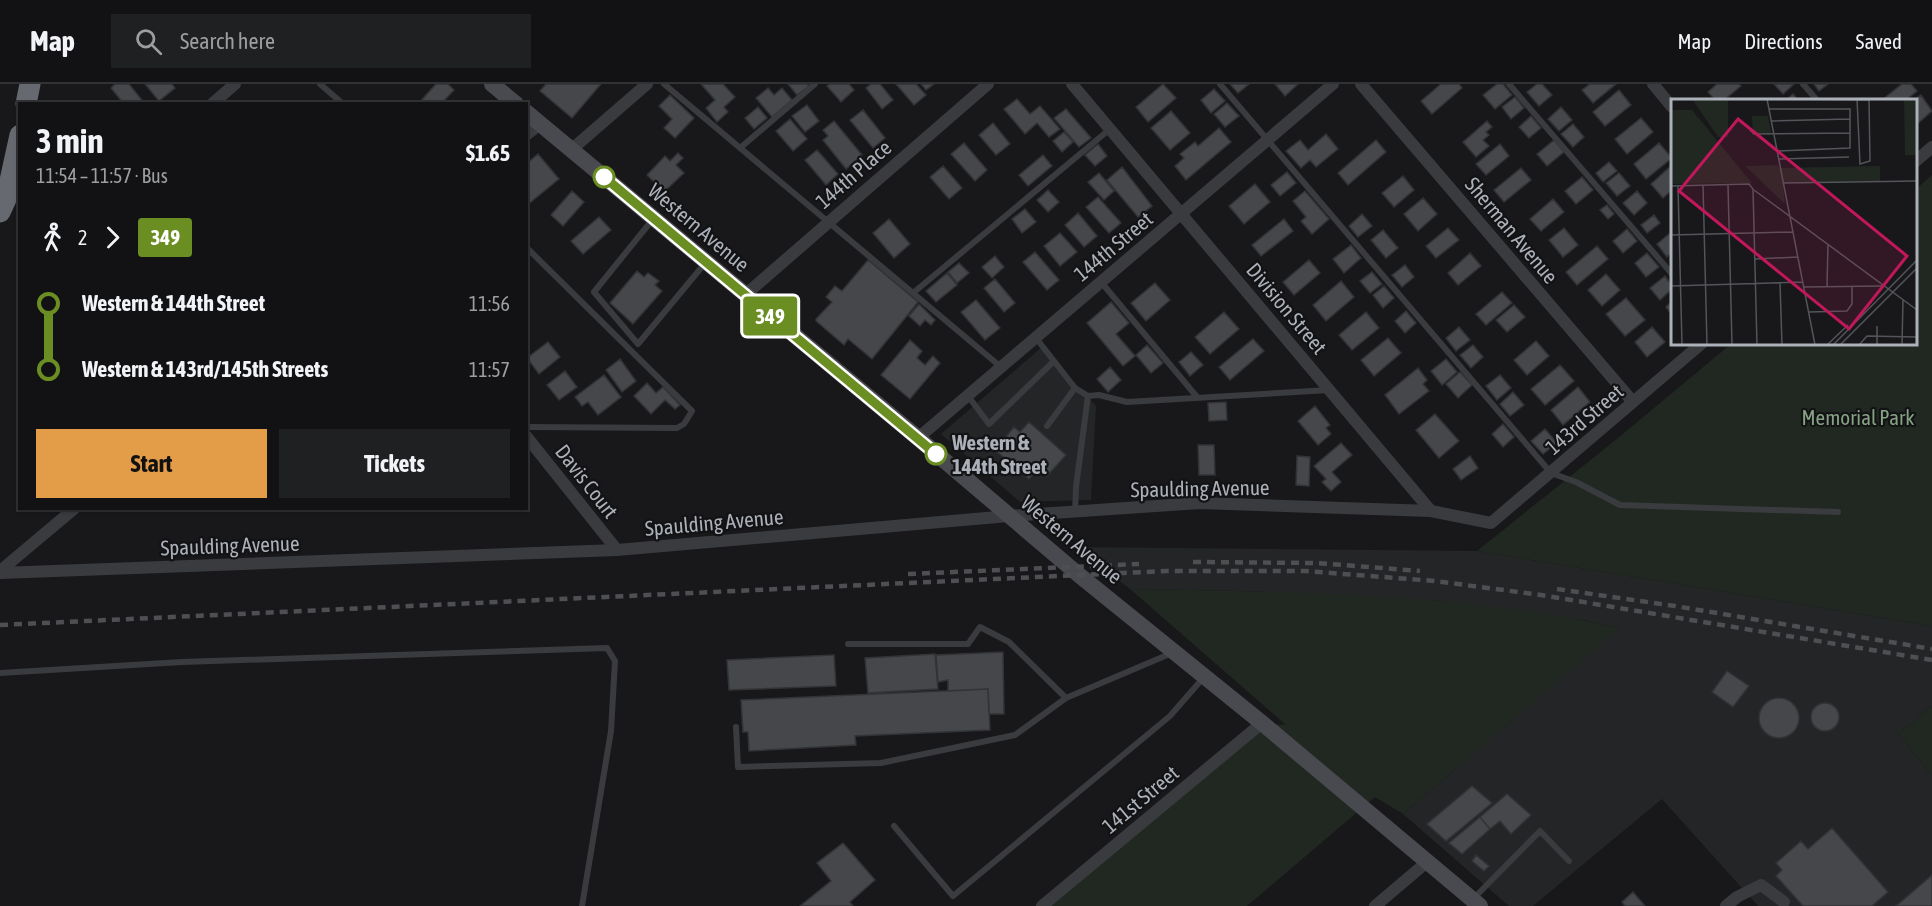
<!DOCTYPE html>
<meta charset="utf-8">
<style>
:root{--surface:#121214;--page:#1f2022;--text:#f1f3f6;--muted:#9c9ea0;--line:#313234;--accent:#e39d48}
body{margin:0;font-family:"Asap Condensed",sans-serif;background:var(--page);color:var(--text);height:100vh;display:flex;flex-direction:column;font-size:22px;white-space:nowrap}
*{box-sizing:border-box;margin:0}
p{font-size:20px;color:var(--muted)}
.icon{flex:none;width:33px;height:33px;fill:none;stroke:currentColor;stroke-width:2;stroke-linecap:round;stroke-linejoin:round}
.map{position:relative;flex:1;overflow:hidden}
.panel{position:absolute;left:18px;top:18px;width:510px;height:408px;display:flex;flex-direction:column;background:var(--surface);border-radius:0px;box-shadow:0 2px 4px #0004,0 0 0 2px var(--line)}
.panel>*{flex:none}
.badge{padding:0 12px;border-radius:4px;font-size:21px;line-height:39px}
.map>.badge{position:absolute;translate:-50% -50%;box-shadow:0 0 0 3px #fff}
.legs{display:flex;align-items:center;gap:9px;height:66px;padding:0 18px;font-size:20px}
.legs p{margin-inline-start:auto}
.headline{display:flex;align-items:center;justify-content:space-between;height:102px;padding:0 18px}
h1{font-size:33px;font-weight:700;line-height:45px}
.cta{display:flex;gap:12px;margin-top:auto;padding:12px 18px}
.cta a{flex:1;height:69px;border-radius:0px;background:var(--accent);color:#111;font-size:24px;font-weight:700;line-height:69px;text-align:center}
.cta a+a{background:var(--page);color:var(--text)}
ul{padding:0 18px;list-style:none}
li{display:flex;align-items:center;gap:21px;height:66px;font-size:22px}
li i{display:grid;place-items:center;width:9px;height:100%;margin:0 8px;background:currentColor}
li i::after{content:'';width:15px;height:15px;margin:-8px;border:4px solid;border-radius:50%;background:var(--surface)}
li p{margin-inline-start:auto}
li:first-child i{background:linear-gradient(#0000 50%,currentColor 0)}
li:last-child i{background:linear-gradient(currentColor 50%,#0000 0)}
header{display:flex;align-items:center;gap:36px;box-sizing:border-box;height:84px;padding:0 30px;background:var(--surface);border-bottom:2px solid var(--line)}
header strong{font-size:28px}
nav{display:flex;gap:33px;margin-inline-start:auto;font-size:21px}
.search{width:420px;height:54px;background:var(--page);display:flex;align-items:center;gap:15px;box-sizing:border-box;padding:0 21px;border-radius:0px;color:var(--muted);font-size:22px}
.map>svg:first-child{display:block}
</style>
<header>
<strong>Map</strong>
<div class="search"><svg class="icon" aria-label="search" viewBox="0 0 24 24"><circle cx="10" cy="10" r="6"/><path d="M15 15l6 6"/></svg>Search here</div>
<nav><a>Map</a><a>Directions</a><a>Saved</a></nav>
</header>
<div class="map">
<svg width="1932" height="822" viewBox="0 0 1932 822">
<rect width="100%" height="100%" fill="#18181a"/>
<path fill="#242527" d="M1042,263L1096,322L1091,416L1020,418L941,350Z
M1075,463L1477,467L1932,542V622L1898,650L1932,691V822H1758L1662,715L1533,822H1509L1403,730L1619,544L1583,536L1441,517L1247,507L1130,505Z"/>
<path fill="#202821" d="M1932,91V542L1477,467L1618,354L1731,260H1916V105Z
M1130,505C1293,508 1460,508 1620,544L1403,730L1375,713L1247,822H1042L1262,639L1286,641Z
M1932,622V691L1898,650Z"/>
<path fill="#45474a" stroke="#323336" stroke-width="1.5" d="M115,0H129L145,20H124L111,4Z
M145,0H172L175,4L159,17Z
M436,0H448L454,6L441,20H418Z
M546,0H601L572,34L540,7Z
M701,0H723L735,13L724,23L728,28L717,38L706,24L715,16Z
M788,0H807L809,2L797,11Z
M830,0H849L854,6L841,18L827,2Z
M871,0H880L893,16L882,25L866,4Z
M896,0H916L926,11L914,21Z
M921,0H934L926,6Z
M1163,0L1176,14L1148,38L1136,23Z
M1230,0H1249L1238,9Z
M1275,0H1298L1285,12Z
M1441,0H1459L1462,4L1432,30L1421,17Z
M1497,0H1503L1512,11L1495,25L1483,11Z
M1537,0H1542L1552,11L1539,22L1527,8Z
M1590,0H1616L1593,19L1582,6Z
M1717,0H1739L1741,2L1724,16H1715L1708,8Z
M1774,0H1794L1783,10Z
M1814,0H1828L1819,7Z
M1902,0H1911L1917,7L1906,16H1882Z
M768,4L774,11L782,4L792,16L772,33L756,14Z
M1214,5L1225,17L1211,29L1201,16Z
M1619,6L1631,21L1605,42L1593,28Z
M1793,10L1798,16H1786Z
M670,11L694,34L675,54L664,44L672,35L659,22Z
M1921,11L1932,27L1916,41L1914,16Z
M1515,13L1524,24L1511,35L1502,23Z
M1017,15L1030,30L1040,22L1060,45L1049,53L1037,39L1025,50L1004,25Z
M1227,19L1239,32L1225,43L1214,30Z
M807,21L819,37L805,48L792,32Z
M758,23L767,34L754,45L745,34Z
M1561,23L1572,36L1559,47L1548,35Z
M1066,25L1091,54L1079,63L1054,34Z
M863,26L885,54L873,64L850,36Z
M1171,27L1190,49L1170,66L1151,44Z
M1531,32L1541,44L1529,54L1519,43Z
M1641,34L1653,48L1627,70L1615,55Z
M790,35L807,55L793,67L776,47Z
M834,37L862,71L846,85L823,56L828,52L823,46Z
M1487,37L1492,43L1486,48L1489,51L1483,56L1489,62L1476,73L1463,58Z
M993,39L1010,60L996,71L979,51Z
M1573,40L1584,53L1573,63L1561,50Z
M1219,44L1231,58L1186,96L1175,82L1184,74L1180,70L1195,58L1198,62Z
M1064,48L1073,58L1062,68L1053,57Z
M1326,50L1338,65L1316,83L1310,76L1301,84L1286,67L1300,56L1308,66Z
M1376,56L1386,68L1348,101L1338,89Z
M1554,56L1564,68L1547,82L1537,70Z
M964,59L987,86L975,97L951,70Z
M1659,59L1672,74L1646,95L1634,80Z
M1098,60L1107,72L1095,82L1085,71Z
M1500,60L1509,72L1486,91L1476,80Z
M817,66L838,90L826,101L805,76Z
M678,69L683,74L676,81L684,89L664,108L647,91L665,72L670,77Z
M538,70L559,95L526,122V80Z
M1043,71L1052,82L1028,102L1019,91Z
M1609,78L1617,87L1603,98L1596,89Z
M1672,81V106L1663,114L1651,100Z
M943,82L962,104L949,115L930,93Z
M1122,83L1152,122L1138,133L1107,96Z
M1521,84L1531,96L1504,118L1494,106Z
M1287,88L1296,99L1280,112L1271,101Z
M1099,89L1114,107L1104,116L1088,98Z
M1619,89L1630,102L1617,112L1606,99Z
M1403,92L1414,106L1394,123L1382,109Z
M1582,93L1593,106L1576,120L1565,107Z
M1255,100L1270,118L1244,140L1229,122Z
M1048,106L1059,118L1048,128L1037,116Z
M572,107L584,118L563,142L551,131Z
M1305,107L1329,135L1312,150L1301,137L1306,133L1293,117Z
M1637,107L1647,119L1634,131L1623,119Z
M1098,113L1121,139L1109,149L1086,123Z
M1423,114L1437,130L1418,147L1404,130Z
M1553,115L1564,128L1541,147L1530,135Z
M1607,121L1614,130L1608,135L1600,126Z
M1025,125L1036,138L1022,149L1012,135Z
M1078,129L1097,152L1084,163L1065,141Z
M1362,130L1372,142L1358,153L1349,142Z
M1654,131L1660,139L1647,149L1641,141Z
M599,133L611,146L583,170L571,157Z
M889,135L910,160L894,174L873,149Z
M1284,135L1293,147L1261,172L1252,161Z
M1448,144L1459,156L1436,174L1426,162Z
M1564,144L1578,161L1563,173L1549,156Z
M1627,145L1637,157L1623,169L1613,157Z
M1383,146L1398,164L1386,174L1371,156Z
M1060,149L1077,168L1060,182L1044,162Z
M1670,149L1672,152V168L1667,173L1657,160Z
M1351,161L1361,174L1344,189L1333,175Z
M1597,162L1608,175L1577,201L1566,188Z
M1035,168L1059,196L1047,206L1023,178Z
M1470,169L1481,182L1458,201L1448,189Z
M1647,169L1659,183L1646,193L1635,179Z
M995,172L1004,183L992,194L982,183Z
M868,176L918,218L872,275L848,255L844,261L816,237V235L832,218L826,213L835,202L842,207Z
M1309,176L1320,189L1294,211L1283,198Z
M959,179L969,189L957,199L948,188Z
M1405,181L1414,193L1402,203L1392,191Z
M637,187L644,193L648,189L659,197L655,201L662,207L633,240L610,219Z
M1372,188L1382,200L1370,209L1360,197Z
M947,189L957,201L936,218L926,207Z
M1606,190L1620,206L1602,222L1588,206Z
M1665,192L1672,202V205L1660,216L1650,204Z
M995,195L1015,219L1004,228L984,204Z
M1341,197L1354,213L1326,237L1313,221Z
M1155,199L1170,216L1146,237L1131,219Z
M1384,202L1394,214L1383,224L1373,211Z
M1502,208L1512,219L1486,241L1476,230Z
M1626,214L1645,236L1625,252L1606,230Z
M976,216L1000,244L985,256L961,228Z
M1672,217V231L1666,223Z
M1111,218L1129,239L1116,250L1135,272L1123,282L1087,239Z
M919,220L935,236L931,241L925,236L920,242L909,232Z
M1514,221L1525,233L1507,248L1496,236Z
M1406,227L1416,239L1405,249L1395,237Z
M1224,228L1239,245L1210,270L1195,253Z
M1366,228L1379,244L1352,266L1339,251Z
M1459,243L1470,256L1456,267L1446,254Z
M1652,243L1665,258L1647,273L1635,258Z
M1388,254L1401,269L1374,292L1361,276Z
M1253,255L1264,267L1230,296L1219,283Z
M910,256L922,267L917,274L925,281L933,272L940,279L910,315L881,291Z
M1536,257L1549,272L1527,291L1514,276Z
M548,258L560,273L539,290L527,274Z
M1147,261L1163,279L1151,289L1136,271Z
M1473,261L1483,273L1471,284L1460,271Z
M1191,268L1203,281L1190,292L1179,278Z
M620,275L636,297L622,308L606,286Z
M1446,275L1457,288L1442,301L1431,287Z
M1560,281L1574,297L1545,321L1531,305Z
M1110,283L1121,296L1108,308L1097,295Z
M1418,284L1427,296L1423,300L1429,307L1399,330L1385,311Z
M565,287L577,303L559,316L547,301Z
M1460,288L1472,301L1458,314L1446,300Z
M604,291L621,313L598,331L588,318L582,322L575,313Z
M1500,291L1511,304L1497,316L1486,302Z
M647,299L656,309L663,303L680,321L675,325L665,316L651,330L634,312Z
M1578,303L1590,318L1563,341L1551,326Z
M1513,308L1524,321L1510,332L1500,320Z
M1226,318L1227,336L1209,337L1208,319Z
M1315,322L1330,341L1326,344L1331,350L1318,361L1298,337Z
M1435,330L1459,357L1439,374L1416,346Z
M1029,338L1066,371L1047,392L1038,384L1029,395L995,366L1014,343L1020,348Z
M1503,340L1514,353L1503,363L1492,350Z
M1545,345L1557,359L1543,370L1531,357Z
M1341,359L1352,371L1332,388L1341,398L1331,407L1322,398L1326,395L1314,382Z
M1198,361H1214L1215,391H1199Z
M1297,372L1310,373L1309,402L1296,401Z
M1470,372L1478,384L1461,396L1453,385Z
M1003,568L1004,630H989L988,605L948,607V596L938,598L936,571Z
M935,570L938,605L868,609L865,574Z
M834,571L836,602L729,606L727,576Z
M1727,587L1749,602L1733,623L1712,608Z
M988,605L990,646L855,652L856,661L749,667L748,648H743L741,616Z
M1759 634a20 20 0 1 1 40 0a20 20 0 1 1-40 0Z
M1811 633a14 14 0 1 1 28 0a14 14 0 1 1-28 0Z
M1472,702L1492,719L1446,757L1427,740Z
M1507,710L1531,731L1511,750L1500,737L1490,745L1480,733Z
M1480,733L1490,745L1462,770L1449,759Z
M1832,744L1888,808L1872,822H1803L1776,792L1782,786L1776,779L1801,757L1808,765Z
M843,759L875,796L850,818L853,822H800L831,797L817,779Z
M1476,771L1489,782L1484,787L1472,777Z
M1932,791V822H1896Z
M1633,808L1645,822H1625L1622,818Z"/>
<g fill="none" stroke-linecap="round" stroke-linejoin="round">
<path stroke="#393b3f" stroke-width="6" d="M320,0L343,20
M664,0L1001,283
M1220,0L1551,389L1576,398L1620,421L1838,428
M1509,0L1672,190
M1803,0L1817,16
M740,64L815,0
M653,135L594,208L638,260L706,178
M526,163L692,327L684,340L677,344L526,343
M1101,198L1197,313
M913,209L1110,45
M1036,254L1075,304L1088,312L1076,403L1075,429
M968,312L989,340L1054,277
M1088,312L1099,311L1127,318L1329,306
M1047,342L1075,304
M848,560H968L980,543L1009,558L1066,614
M0,589L182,578L607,564L615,577L611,647L582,822
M736,643L738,683L881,679L1015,651L1066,614L1172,569
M894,742L953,812L1170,632L1204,593
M1473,815L1540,747L1569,777"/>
<path stroke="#393b3f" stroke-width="12" d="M1072,0L1431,427L1491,439L1701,260
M1361,0L1633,318
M1653,0L1672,23
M212,20L235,0
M526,51L540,40
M571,66L647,0
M1916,77L1932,63
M745,211L988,0
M526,352L617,466
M918,354L1333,0
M0,487L75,424
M0,489L617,466L1009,432L1200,419L1431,427
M1042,822L1262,639
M1375,822L1427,778
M1726,822L1737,813L1761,801L1784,818"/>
<path stroke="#484a4f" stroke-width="16" d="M492,0L516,20
M526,28L918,354L1079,491L1262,639L1480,822"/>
<path stroke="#66696f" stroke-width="21" d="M26,20L30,0
M0,128L6,115L20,51"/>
<path stroke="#4d4f53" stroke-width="4.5" stroke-dasharray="8 6" stroke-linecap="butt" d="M1193,478L1317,479L1420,487
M908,490L1139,480
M1557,505L1675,522L1932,565
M0,541L1167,487H1305L1435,497L1541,511L1932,576"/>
</g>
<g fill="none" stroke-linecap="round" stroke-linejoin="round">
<g stroke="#fff" stroke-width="14">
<path id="line-1" d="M604,93L936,370"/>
</g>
<use href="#line-1" stroke="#6b8e23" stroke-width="9"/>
</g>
<g fill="#fff" stroke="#6b8e23" stroke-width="3">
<circle cx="604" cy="93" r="10"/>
<circle cx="936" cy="370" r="10"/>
</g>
<g text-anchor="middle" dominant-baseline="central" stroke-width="4.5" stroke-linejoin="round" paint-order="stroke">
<g font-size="21" fill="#acb1b9" stroke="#131315">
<text transform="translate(853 90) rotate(-41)">144th Place</text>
<text transform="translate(699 143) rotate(40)">Western Avenue</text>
<text transform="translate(1512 146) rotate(50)">Sherman Avenue</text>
<text transform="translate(1113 162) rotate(-40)">144th Street</text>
<text transform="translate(1287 224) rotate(50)">Division Street</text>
<text transform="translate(1584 335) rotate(-41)">143rd Street</text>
<text transform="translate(587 397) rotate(52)">Davis Court</text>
<text transform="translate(1200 404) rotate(-1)">Spaulding Avenue</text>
<text transform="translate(714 438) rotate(-5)">Spaulding Avenue</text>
<text transform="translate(1072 455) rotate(40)">Western Avenue</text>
<text transform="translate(230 461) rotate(-2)">Spaulding Avenue</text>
<text transform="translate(1140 715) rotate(-40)">141st Street</text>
</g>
<g font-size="21" fill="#86a284" stroke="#131315">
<text x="1858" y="333">Memorial Park</text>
</g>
<g font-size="21" font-weight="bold" fill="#acb1b9" stroke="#131315" text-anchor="start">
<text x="952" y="358">Western &amp;<tspan x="952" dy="24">144th Street</tspan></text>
</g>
</g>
<g transform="translate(1671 15)">
<rect width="246" height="246" fill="#18181a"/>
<path d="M21,0H57V38H47ZM233,0H246V56H234ZM0,11H21L81,84L0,85ZM81,17H97L100,34H82ZM106,66L108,69L209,67V82L112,84L114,105L74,67Z" fill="#202821"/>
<path fill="none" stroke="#53555a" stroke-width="1.5" d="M96,0L144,246M115,0L198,1M186,0L189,65L199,62L198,0M98,10H179V49L107,52M100,22L179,20M79,31L83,35L179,34M108,60L178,58M113,84L246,82M32,86L36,246M57,86L61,246M0,87L78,85L82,90L86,246M7,87L11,246M83,91L246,211M0,136L122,133M84,160L127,158M109,184L111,246M0,187L132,183M156,187L157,145M133,188L211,187M138,213L176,212L181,205V187M206,227V246M156,246L177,226M162,246L246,161M169,246L246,169M188,246L196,237L246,238M231,246L232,201"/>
<path fill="#c2185b" fill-opacity="0.15" stroke="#c2185b" stroke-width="3" d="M67,20L236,157L178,230L8,92Z"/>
<rect width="246" height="246" fill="none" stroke="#acb1b9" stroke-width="3"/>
</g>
</svg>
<b class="badge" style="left:770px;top:232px;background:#6b8e23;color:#fff">349</b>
<section class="panel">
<div class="headline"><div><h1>3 min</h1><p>11:54 – 11:57 · Bus</p></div><b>$1.65</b></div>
<div class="legs"><svg class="icon" aria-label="walk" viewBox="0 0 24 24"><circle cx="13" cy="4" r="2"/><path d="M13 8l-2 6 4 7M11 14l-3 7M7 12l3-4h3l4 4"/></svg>2<svg class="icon" aria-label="forward" viewBox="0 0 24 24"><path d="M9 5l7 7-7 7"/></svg><b class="badge" style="background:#6b8e23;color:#fff">349</b></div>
<ul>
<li><i style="color:#6b8e23"></i><b>Western &amp; 144th Street</b><p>11:56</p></li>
<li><i style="color:#6b8e23"></i><b>Western &amp; 143rd/145th Streets</b><p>11:57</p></li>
</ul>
<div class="cta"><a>Start</a><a>Tickets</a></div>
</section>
</div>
